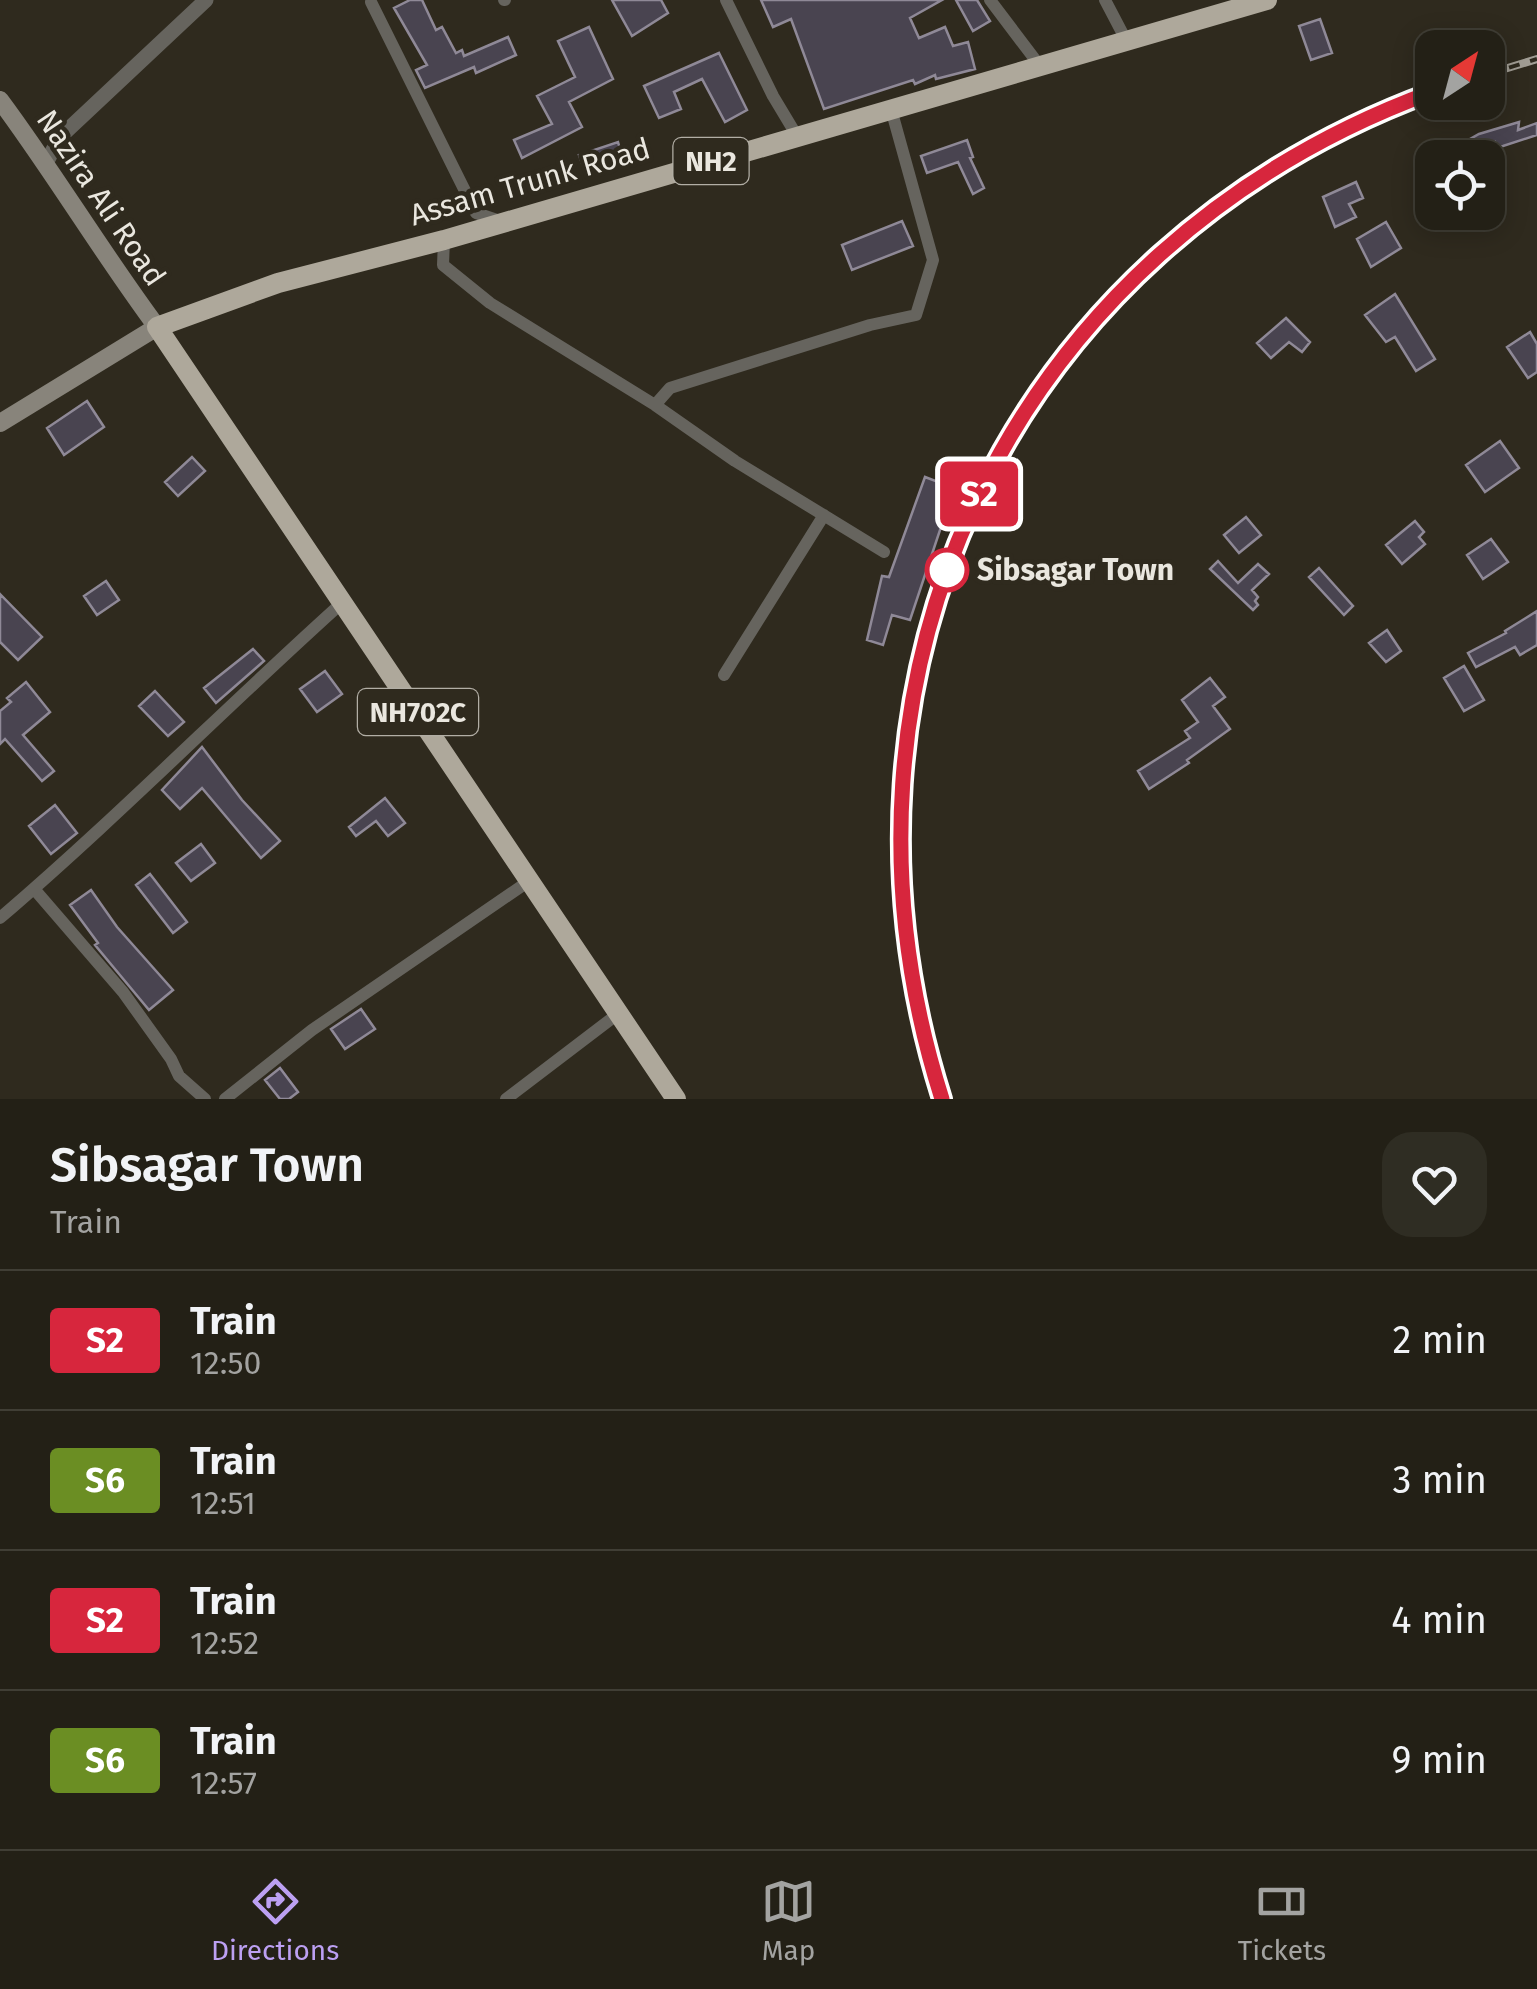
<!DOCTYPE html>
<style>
:root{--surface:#232016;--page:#2f2d23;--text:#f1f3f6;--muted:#a3a3a1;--line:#403e35;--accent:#bca0f2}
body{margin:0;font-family:"Fira Sans",sans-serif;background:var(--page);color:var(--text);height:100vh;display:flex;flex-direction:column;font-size:38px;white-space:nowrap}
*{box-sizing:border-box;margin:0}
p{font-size:32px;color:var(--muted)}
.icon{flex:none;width:55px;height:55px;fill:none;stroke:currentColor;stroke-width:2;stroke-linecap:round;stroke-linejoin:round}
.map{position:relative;height:1099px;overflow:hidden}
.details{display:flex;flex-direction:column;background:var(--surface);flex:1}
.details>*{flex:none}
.badge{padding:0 20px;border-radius:8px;font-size:35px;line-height:65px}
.needle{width:65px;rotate:36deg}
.fabs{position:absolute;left:1415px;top:30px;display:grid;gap:20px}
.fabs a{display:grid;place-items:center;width:90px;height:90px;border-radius:20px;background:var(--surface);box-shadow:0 5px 25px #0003,0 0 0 2px var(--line);font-size:50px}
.map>.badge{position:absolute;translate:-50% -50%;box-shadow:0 0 0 5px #fff}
.round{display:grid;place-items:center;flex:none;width:105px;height:105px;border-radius:30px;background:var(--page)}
.head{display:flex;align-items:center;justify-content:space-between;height:170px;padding:0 50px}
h1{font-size:48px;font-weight:600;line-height:75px}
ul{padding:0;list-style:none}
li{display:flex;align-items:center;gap:30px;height:140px;padding:0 50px;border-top:2px solid var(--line)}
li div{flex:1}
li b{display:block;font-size:38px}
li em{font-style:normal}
li .badge{min-width:110px;font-weight:700;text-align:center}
.tabs{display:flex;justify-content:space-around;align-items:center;height:140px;border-top:2px solid var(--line);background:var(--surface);font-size:28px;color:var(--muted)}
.tabs a{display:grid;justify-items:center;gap:5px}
.tabs .selected{color:var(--accent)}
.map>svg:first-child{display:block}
</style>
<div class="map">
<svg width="1537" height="1099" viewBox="0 0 1537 1099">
<rect width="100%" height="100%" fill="#2f2a1e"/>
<path fill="#494450" stroke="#8f8997" stroke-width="2.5" d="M410,0H422L436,30L442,27L456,53L462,50L464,56L508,37L516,55L476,73L474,67L425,88L416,70L427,65L394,8Z
M612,0H661L668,13L632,36Z
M761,0H942L910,18L919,38L945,27L953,46L968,42L975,69L936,79L935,75L915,84L913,80L824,109L791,19L773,27Z
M956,0H977L990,21L973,31Z
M1320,19L1332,53L1311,60L1299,26Z
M589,27L613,79L569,102L582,127L522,158L514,140L552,124L537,96L575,77L558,41Z
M719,53L747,110L725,122L702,79L674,92L681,109L659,118L644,86Z
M1519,122L1518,130L1537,123V135L1503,146L1497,147L1495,142L1469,158H1462L1456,147L1479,134Z
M967,140L973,157L970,158L984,188L973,194L958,162L927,173L921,156Z
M618,142L623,160L585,172L579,155Z
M1356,182L1363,198L1349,204L1356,217L1335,227L1323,197Z
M902,221L913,246L852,270L842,245Z
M1386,222L1401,248L1371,267L1357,239Z
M1395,294L1435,359L1416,371L1395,337L1386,342L1365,315Z
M1286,318L1310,342L1302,352L1289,342L1271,358L1257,343Z
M1530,332L1537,344V372L1528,378L1507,347Z
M87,401L104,427L64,455L47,428Z
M1500,441L1519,468L1485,492L1466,465Z
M192,457L205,471L178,496L165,482Z
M944,469L964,478L940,530L910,620L892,615L883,645L867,640L882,576L889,577L925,477L938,482Z
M1246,517L1261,535L1239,553L1224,535Z
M1415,521L1424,532L1419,537L1425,544L1402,564L1386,545Z
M1491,539L1508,562L1483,579L1467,555Z
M1218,561L1238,583L1258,564L1269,574L1252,590L1258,597L1255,601L1258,605L1253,610L1210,569Z
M1319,568L1353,606L1344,615L1309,577Z
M106,581L119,600L97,615L84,596Z
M0,594L42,637L18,660L0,642Z
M1537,611V645L1520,655L1515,647L1476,667L1468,653L1506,633L1505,631Z
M1387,630L1401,651L1386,662L1369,643Z
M253,649L264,661L216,703L204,688Z
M1464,666L1484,700L1464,711L1444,678Z
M325,671L342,694L317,712L300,689Z
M1210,678L1225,697L1213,706L1230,729L1187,760L1189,763L1149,789L1138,771L1190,738L1185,731L1198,722L1182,700Z
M26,682L50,712L23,735L54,771L42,781L5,739L0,744V711L11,702L7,698Z
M155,691L184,722L168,736L139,706Z
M202,747L242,800L280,841L261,858L202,788L180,809L162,790Z
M385,798L405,823L388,836L376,821L356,836L349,827Z
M55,805L77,833L51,854L29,826Z
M201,844L215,863L191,881L176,863Z
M150,874L187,922L173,933L136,885Z
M91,890L117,927L173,990L149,1010L95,945L98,943L70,905Z
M361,1009L375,1029L345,1049L331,1029Z
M280,1068L298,1092L289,1099H280L265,1080Z"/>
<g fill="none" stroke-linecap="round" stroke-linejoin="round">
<path stroke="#66645e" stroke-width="12" d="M504,0H505
M726,0L773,96L797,136
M990,0L1040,66
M1105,0L1126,40
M371,2L476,213L500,221
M444,240L443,265L490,303L655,405L735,461L884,552
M655,405L670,388L870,325L916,315L933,260L891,109
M724,675L824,515
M35,890L123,992L171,1059L179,1076L205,1099
M0,918C118,817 228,705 344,601
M225,1099L312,1030L529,881
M506,1099L619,1013"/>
<path stroke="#66645e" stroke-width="15" d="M46,163L60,137L206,0"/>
<path stroke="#88847b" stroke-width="18" d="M0,100C55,174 102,253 157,327L0,423"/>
<path stroke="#aea89b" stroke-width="20" d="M676,1099L157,327L278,283L444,240L1267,0"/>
<g stroke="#a19d94" stroke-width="8">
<path id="rail" d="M1488,74L1537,59
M942,1099C807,674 1013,247 1432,92"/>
</g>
<use href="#rail" stroke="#2f2a1e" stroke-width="4" stroke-dasharray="11" stroke-linecap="butt"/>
</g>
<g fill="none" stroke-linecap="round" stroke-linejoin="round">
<g stroke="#fff" stroke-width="22">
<path id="line" d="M942,1099C807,674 1013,246 1432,92"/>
</g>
<use href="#line" stroke="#d7263d" stroke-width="15"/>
</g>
<circle fill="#fff" stroke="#d7263d" stroke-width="5" cx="947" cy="570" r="20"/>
<g text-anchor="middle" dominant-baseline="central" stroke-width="9" stroke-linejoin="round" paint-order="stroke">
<g fill="#2f2a1e" stroke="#b2aea5" stroke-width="2.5">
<rect x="673.5" y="138" width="75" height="46" rx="8"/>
<rect x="358" y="689" width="120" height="46" rx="8"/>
</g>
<g font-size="28" font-weight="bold" fill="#eae7df">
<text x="711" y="161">NH2</text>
<text x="418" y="712">NH702C</text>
</g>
<g font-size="30" fill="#eae7df" stroke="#2f2a1e">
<text transform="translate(530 182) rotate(-16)">Assam Trunk Road</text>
<text transform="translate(101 198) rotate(56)">Nazira Ali Road</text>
</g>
<g font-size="30" font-weight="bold" fill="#eae7df" stroke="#2f2a1e" text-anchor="start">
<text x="977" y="570">Sibsagar Town</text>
</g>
</g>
</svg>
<div class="fabs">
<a><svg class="needle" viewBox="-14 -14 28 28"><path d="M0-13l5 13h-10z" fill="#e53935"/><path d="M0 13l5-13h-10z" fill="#a3a3a1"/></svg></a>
<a><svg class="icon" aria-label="locate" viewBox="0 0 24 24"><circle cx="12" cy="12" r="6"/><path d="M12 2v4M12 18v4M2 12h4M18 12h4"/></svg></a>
</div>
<b class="badge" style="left:979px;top:494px;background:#d7263d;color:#fff">S2</b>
</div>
<section class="details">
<div class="head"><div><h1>Sibsagar Town</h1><p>Train</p></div><a class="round"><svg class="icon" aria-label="heart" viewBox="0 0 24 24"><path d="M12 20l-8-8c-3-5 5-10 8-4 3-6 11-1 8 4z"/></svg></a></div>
<ul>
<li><span class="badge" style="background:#d7263d;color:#fff">S2</span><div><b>Train</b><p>12:50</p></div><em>2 min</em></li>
<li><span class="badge" style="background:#6b8e23;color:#fff">S6</span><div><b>Train</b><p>12:51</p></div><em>3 min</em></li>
<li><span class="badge" style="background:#d7263d;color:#fff">S2</span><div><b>Train</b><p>12:52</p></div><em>4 min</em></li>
<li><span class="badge" style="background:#6b8e23;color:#fff">S6</span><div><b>Train</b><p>12:57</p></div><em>9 min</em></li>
</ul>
</section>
<nav class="tabs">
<a class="selected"><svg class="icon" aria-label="directions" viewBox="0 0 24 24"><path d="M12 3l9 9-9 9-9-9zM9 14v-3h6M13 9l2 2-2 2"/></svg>Directions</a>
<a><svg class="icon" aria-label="map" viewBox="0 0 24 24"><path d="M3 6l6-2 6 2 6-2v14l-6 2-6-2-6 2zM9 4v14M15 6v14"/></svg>Map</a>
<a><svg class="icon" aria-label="tickets" viewBox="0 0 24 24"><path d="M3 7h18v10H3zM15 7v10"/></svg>Tickets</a>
</nav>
